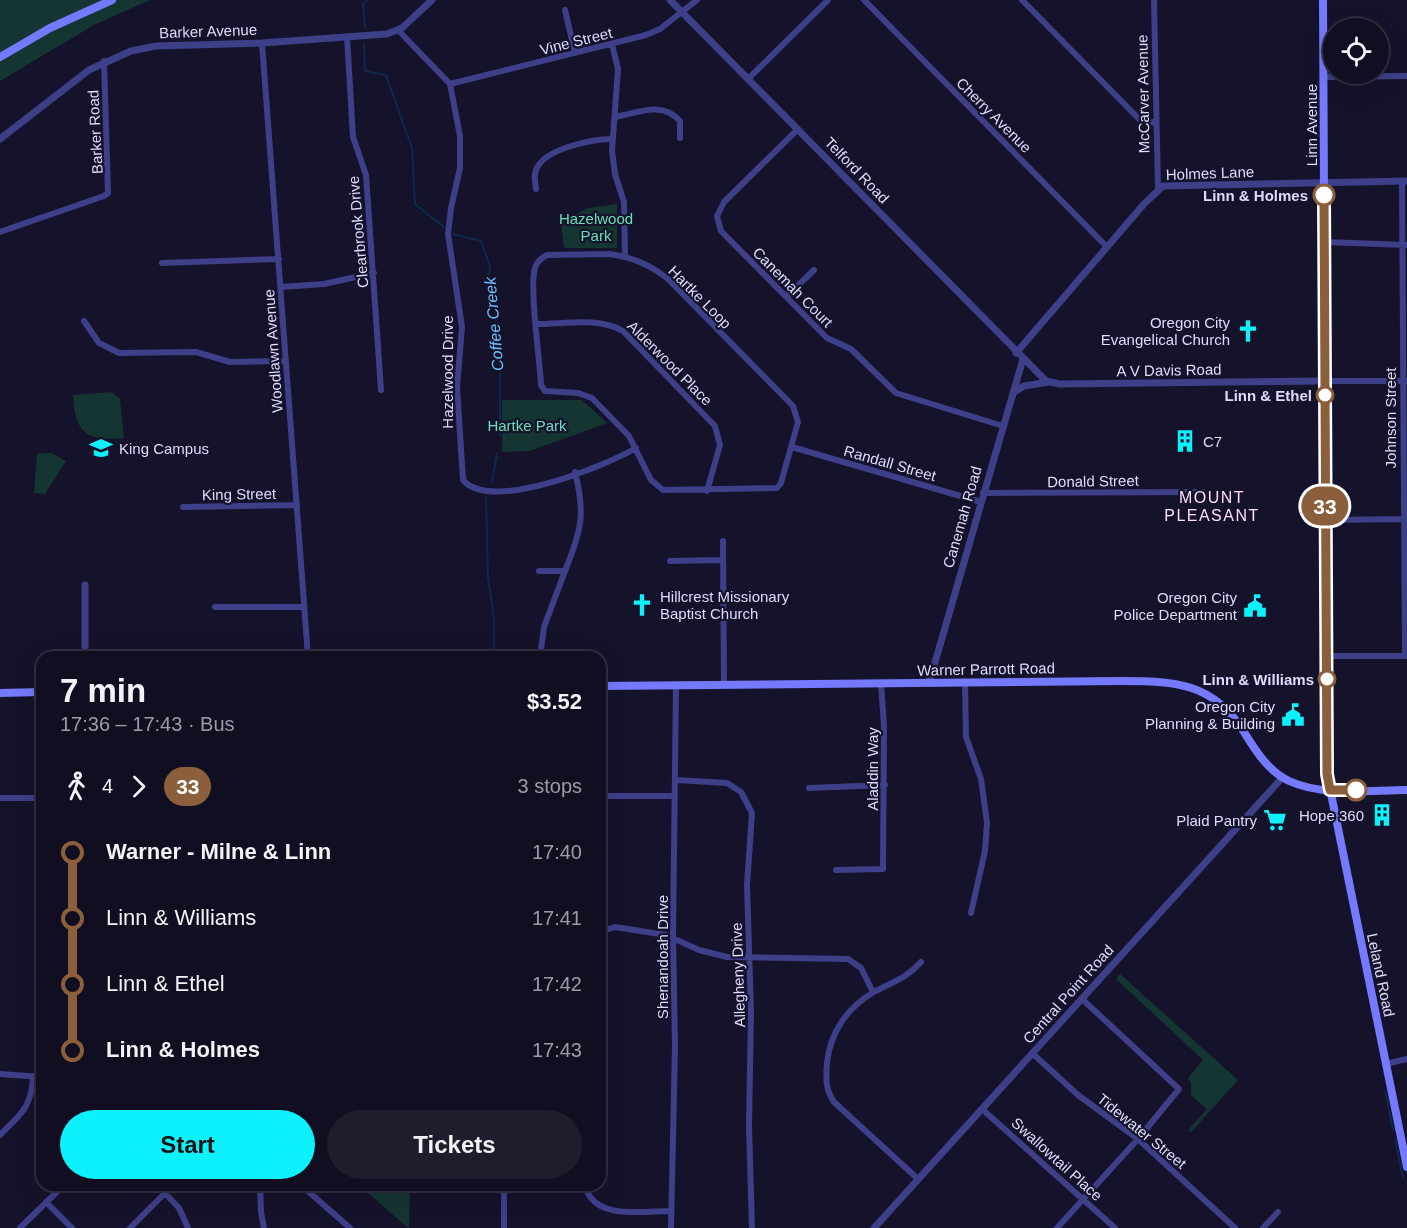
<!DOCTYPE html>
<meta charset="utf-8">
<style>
:root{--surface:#100e20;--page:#1e1c2d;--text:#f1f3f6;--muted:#9c9ca5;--line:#302e3e;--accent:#0cf1fb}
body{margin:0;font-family:Arial,sans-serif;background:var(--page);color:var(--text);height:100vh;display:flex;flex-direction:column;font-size:22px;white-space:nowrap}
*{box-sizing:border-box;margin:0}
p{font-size:20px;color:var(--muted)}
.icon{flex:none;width:33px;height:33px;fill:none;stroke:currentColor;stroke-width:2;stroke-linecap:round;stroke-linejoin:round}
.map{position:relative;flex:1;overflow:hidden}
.sheet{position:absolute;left:36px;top:651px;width:570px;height:540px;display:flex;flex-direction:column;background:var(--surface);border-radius:18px;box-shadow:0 6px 24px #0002,0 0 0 2px var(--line)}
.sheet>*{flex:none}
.badge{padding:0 12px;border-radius:20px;font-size:21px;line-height:39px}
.controls{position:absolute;left:1323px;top:18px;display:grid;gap:12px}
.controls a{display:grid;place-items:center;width:66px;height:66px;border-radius:50%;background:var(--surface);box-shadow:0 6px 24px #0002,0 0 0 2px var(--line);font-size:30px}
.map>.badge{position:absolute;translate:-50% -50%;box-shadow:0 0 0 3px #fff}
.legs{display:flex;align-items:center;gap:9px;height:66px;padding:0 24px;font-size:20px}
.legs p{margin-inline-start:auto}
.overview{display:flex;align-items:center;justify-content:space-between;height:102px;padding:0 24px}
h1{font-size:33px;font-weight:800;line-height:45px}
.action{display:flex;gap:12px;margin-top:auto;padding:12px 24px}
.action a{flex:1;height:69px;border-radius:36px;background:var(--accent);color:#111;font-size:24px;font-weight:800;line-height:69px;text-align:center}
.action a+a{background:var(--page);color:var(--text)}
ul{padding:0 24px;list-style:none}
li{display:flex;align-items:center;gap:21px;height:66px;font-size:22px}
li i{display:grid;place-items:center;width:9px;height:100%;margin:0 8px;background:currentColor}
li i::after{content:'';width:15px;height:15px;margin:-8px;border:4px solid;border-radius:50%;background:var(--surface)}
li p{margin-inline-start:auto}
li:first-child i{background:linear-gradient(#0000 50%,currentColor 0)}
li:last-child i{background:linear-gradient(currentColor 50%,#0000 0)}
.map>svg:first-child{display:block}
</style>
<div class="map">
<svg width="1407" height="1228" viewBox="0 0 1407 1228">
<rect width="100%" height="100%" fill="#15122b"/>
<path fill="#153532" d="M0,0H150L94,25L0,81Z
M617,204V248H564L561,223L587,208Z
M112,392L120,399L124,438C86,442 75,433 73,395Z
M502,400H582L607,423L530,451L502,452Z
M51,453L66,461L45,494L34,493L37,454Z
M1120,974L1238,1080L1191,1132L1188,1130L1207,1109L1191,1095V1083L1188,1078L1203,1060L1116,979Z
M359,1185H410L409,1228H408Z"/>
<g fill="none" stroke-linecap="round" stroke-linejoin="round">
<path stroke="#0e294e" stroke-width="2" d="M365,27L363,4L367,0
M364,45L365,71L386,75L412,148L415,204L444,227
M453,234L481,241L490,266L488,284L493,295L500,367V436
M492,482L497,454
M486,497L488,578L494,619V657
M1385,1090L1393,1130
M1395,1139L1403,1178"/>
<path stroke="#3e3f89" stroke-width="6" d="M864,0L1107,247
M1022,0L1139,119L1155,123
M1154,0L1158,188
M565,10L575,53
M398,30L450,84L460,136V168L451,208L448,234L462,327L457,387L463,480C491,513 605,466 636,448
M347,37L353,137L366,175L381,390
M262,43L308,657
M612,44L618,69L612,151L615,174L624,202L625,256
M1324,77L1407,76
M748,79L828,0
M450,84L646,35L660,29L697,0
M616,117C640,112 662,101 680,121V138
M798,129L724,202L717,216L721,231L827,338L851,349L896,393L1003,426
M1402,181L1405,656
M536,189C535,181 533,173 538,166C549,148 593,139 612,139
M0,232L104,196L108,193L104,61
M1325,242L1407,245
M610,254C631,257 651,265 668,279L793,406L798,422L781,483L777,488L663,490L651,480L629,436L592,398L578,393L545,391L541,385C540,362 529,286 535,268C537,262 541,258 547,255Z
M162,263L279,259
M281,287L324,284L374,273
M786,297L814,270
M84,321L99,343L119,353L196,352L230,362L286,361
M537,324C564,324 599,317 623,331L715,426L720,445L707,491
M1325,381H1407
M792,447L981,502
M983,493L1203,492
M183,507L297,505
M1325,520L1406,519
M723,541L724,685
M670,561L723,560
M539,571H565C581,531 586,515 575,472
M215,607H304
M1327,656H1407
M540,657L544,627L565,571
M965,683L966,737L981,779L987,823L985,851L971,913
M676,780L727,783L741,792L752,813L747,885L751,1011L749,1126L752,1228
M809,788L885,785
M600,796H675
M0,798H42
M836,870L883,869L884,726L881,683
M600,932L615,927L666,935L699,950L727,957L848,959L861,968L873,992
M1032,1053L1078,1095L1138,1139L1235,1228
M1386,1064L1407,1059
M0,1074L42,1077
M982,1109L1115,1228
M0,1135C21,1114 32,1107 33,1076
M918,1179L834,1102C825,1089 826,1078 827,1063C830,1032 848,1007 874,992C892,982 907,978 921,962
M260,1185L261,1212L264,1228
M301,1185L350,1228
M585,1185C593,1221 643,1211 671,1211
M165,1193L179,1208L188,1228
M46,1202L72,1228
M20,1228L64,1185
M130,1228L173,1185
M504,1228V1185
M671,1228L675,1047L673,937L676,685
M1057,1228L1138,1139L1179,1089L1082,999
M1263,1228L1278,1212"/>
<path stroke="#3e3f89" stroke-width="7" d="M670,0L1046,381L1060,384L1325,381
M0,139L89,70L131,51L156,46L262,43L387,34L402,28L432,0
M1016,353L1144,204L1163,186L1407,181
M1013,393L1024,386L1049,382
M85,657V585
M929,683L1023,359
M874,1228L1282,778"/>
<path stroke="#7579fd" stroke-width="8" d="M1323,0L1327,774L1407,1167
M0,57L50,28L112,0
M600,686L1121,681C1174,681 1213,682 1244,732C1256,751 1268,771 1289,781C1324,797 1370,790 1407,790
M0,693L42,692"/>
</g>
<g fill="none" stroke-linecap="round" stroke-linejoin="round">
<g stroke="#fff" stroke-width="14">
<path id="line-1" d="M1324,195L1327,774L1330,790H1356"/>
</g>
<use href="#line-1" stroke="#8b5e3c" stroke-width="9"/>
</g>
<defs>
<g id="church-bare" transform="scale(1.8)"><path d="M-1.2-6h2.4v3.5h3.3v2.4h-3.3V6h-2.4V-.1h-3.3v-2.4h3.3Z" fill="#0cf1fb" stroke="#15122b" stroke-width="2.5" paint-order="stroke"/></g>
<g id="building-bare" transform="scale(1.8)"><path d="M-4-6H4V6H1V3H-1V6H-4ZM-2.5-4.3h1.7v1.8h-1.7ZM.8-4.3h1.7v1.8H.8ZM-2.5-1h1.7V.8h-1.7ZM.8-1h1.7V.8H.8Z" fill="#0cf1fb" stroke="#15122b" stroke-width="2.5" paint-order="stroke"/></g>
<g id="school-bare" transform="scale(1.8)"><path d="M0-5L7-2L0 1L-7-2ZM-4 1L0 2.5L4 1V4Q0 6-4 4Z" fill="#0cf1fb" stroke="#15122b" stroke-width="2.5" paint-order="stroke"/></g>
<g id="civic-bare" transform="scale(1.8)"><path d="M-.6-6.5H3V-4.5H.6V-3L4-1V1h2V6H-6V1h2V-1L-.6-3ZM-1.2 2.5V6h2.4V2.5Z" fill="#0cf1fb" stroke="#15122b" stroke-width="2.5" paint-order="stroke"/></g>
<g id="supermarket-bare" transform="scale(1.8)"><path d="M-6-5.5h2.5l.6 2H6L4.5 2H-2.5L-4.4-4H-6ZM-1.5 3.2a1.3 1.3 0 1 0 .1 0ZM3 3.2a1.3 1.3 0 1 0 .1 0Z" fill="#0cf1fb" stroke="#15122b" stroke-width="2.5" paint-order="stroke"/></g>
</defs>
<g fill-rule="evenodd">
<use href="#church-bare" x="1248" y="331"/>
<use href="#building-bare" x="1185" y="441"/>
<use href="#school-bare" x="101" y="448"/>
<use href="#church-bare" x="642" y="605"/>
<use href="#civic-bare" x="1255" y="606"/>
<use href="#civic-bare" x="1293" y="715"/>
<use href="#building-bare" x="1382" y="815"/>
<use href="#supermarket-bare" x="1275" y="820"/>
</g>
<g fill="#fff" stroke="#8b5e3c" stroke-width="3">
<circle cx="1324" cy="195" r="10"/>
<circle cx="1325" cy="395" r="8"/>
<circle cx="1327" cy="679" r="8"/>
<circle cx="1356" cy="790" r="10"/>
</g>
<g text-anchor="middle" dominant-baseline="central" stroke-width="4.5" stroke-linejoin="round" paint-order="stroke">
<g font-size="15" fill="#dedcfe" stroke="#15122b">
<text transform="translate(208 31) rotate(-2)">Barker Avenue</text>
<text transform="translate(576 41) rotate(-14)">Vine Street</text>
<text transform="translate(1143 94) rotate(-91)">McCarver Avenue</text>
<text transform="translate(994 115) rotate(45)">Cherry Avenue</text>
<text transform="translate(1311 125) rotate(-90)">Linn Avenue</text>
<text transform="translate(95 132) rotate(-93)">Barker Road</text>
<text transform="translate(857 170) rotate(46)">Telford Road</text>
<text transform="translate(1210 173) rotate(-2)">Holmes Lane</text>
<text transform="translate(358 232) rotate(-95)">Clearbrook Drive</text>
<text transform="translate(793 287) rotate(45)">Canemah Court</text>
<text transform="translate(700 297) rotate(45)">Hartke Loop</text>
<text transform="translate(273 351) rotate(-94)">Woodlawn Avenue</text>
<text transform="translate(670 363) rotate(45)">Alderwood Place</text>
<text transform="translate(1169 370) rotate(-1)">A V Davis Road</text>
<text transform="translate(447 372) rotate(-90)">Hazelwood Drive</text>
<text transform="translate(1390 418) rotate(-90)">Johnson Street</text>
<text transform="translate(890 463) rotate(16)">Randall Street</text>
<text transform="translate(1093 481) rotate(-1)">Donald Street</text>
<text transform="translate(239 494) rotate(-1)">King Street</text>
<text transform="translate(962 517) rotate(-74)">Canemah Road</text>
<text transform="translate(986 669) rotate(-1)">Warner Parrott Road</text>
<text transform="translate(872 769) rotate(-90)">Aladdin Way</text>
<text transform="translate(662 957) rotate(-90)">Shenandoah Drive</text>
<text transform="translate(738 975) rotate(-92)">Allegheny Drive</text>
<text transform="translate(1381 975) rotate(78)">Leland Road</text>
<text transform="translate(1068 994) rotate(-48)">Central Point Road</text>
<text transform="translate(1142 1131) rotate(39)">Tidewater Street</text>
<text transform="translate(1057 1159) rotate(42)">Swallowtail Place</text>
</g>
<g font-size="15" font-weight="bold" fill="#dedcfe" stroke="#15122b" text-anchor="end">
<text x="1308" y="195">Linn &amp; Holmes</text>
<text x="1312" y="395">Linn &amp; Ethel</text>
<text x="1314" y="679">Linn &amp; Williams</text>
</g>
<g font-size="15" fill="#68dfbb" stroke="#15122b">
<text x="596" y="218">Hazelwood<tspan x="596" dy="17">Park</tspan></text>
<text x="527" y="425">Hartke Park</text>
</g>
<g font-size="15" fill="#dedcfe" stroke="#15122b" text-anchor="end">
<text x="1230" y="322">Oregon City<tspan x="1230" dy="17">Evangelical Church</tspan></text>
<text x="1203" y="441" text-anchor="start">C7</text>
<text x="119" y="448" text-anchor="start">King Campus</text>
<text x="660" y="596" text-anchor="start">Hillcrest Missionary<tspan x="660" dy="17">Baptist Church</tspan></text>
<text x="1237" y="597">Oregon City<tspan x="1237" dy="17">Police Department</tspan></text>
<text x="1275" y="706">Oregon City<tspan x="1275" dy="17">Planning &amp; Building</tspan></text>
<text x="1364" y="815">Hope 360</text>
<text x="1257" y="820">Plaid Pantry</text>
</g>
<g font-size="16" font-style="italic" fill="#6cc2fd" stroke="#15122b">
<text transform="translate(494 324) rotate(-95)">Coffee Creek</text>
</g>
<g font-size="16" letter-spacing="1.5" fill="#fedef5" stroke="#15122b">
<text x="1212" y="497">MOUNT<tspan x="1212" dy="18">PLEASANT</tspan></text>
</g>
</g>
</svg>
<div class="controls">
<a><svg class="icon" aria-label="locate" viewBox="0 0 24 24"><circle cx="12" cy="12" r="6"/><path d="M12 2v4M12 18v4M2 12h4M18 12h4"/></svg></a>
</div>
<b class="badge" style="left:1325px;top:506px;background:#8b5e3c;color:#fff">33</b>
<section class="sheet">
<div class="overview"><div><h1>7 min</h1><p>17:36 – 17:43 · Bus</p></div><b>$3.52</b></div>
<div class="legs"><svg class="icon" aria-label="walk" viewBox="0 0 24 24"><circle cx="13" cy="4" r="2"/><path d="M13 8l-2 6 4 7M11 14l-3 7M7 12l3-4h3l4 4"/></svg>4<svg class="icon" aria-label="forward" viewBox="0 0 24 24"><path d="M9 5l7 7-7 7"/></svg><b class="badge" style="background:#8b5e3c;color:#fff">33</b><p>3 stops</p></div>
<ul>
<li><i style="color:#8b5e3c"></i><b>Warner - Milne &amp; Linn</b><p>17:40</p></li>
<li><i style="color:#8b5e3c"></i><span>Linn &amp; Williams</span><p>17:41</p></li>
<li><i style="color:#8b5e3c"></i><span>Linn &amp; Ethel</span><p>17:42</p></li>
<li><i style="color:#8b5e3c"></i><b>Linn &amp; Holmes</b><p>17:43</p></li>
</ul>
<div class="action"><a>Start</a><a>Tickets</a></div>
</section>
</div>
